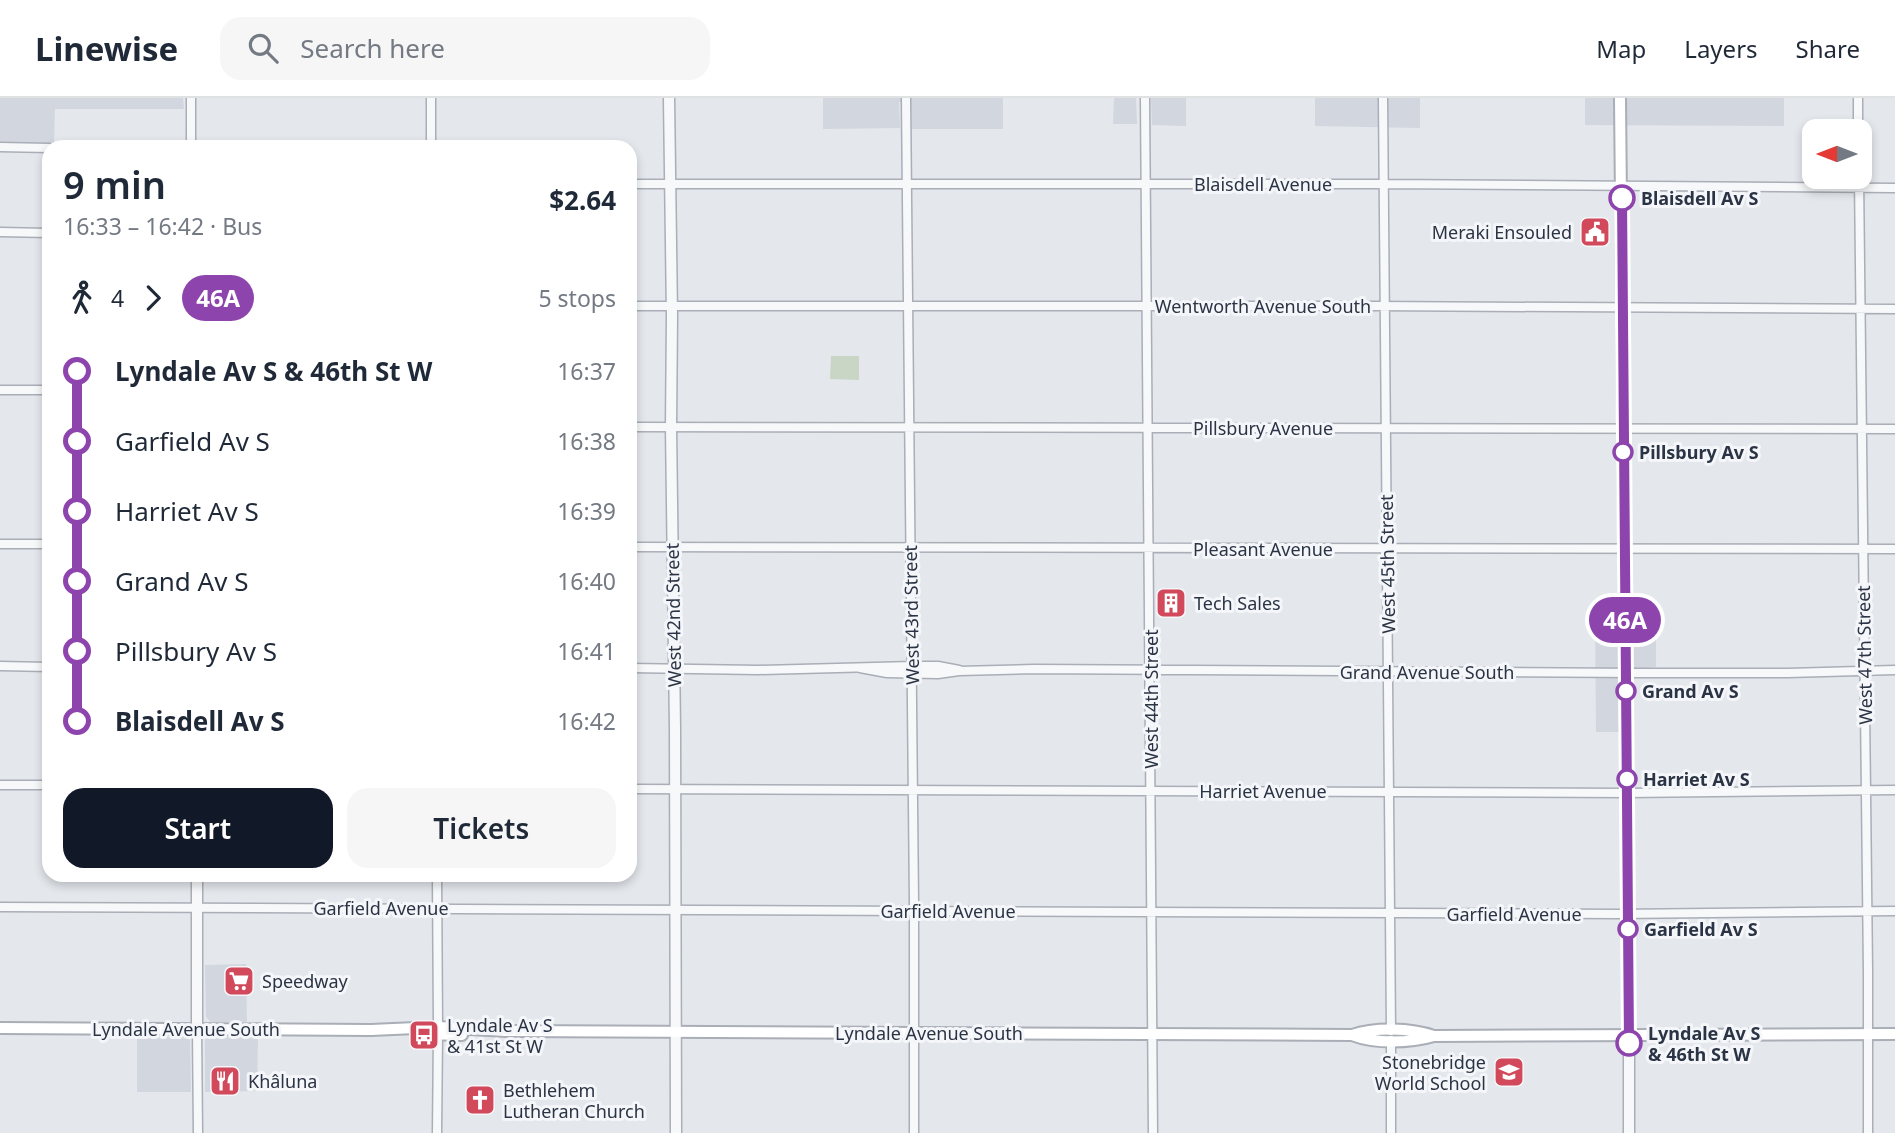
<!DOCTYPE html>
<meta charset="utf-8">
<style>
:root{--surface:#fff;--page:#f6f6f7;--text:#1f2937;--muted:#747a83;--line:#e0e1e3;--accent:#111827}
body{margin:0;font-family:"Noto Sans",sans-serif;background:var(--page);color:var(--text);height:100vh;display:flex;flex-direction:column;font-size:26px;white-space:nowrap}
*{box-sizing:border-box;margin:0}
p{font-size:23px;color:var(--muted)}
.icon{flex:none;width:38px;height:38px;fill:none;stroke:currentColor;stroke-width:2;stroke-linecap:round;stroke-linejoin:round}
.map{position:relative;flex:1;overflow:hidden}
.drawer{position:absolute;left:42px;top:42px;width:595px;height:742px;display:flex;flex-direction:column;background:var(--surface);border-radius:21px;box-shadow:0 4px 10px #0003}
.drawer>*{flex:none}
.badge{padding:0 14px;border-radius:23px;font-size:24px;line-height:46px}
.needle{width:46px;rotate:270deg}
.tools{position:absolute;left:1802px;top:21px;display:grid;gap:14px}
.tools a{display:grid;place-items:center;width:70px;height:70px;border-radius:14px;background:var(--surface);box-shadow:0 4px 10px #0003;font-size:35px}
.map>.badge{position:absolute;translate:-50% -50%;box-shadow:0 0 0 4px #fff}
.legs{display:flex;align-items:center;gap:10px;height:77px;padding:0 21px;font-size:23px}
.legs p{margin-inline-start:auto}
.headline{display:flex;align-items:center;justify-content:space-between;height:119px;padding:0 21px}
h1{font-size:38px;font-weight:600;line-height:52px}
.button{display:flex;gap:14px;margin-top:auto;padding:14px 21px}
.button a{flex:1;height:80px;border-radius:21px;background:var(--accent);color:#fff;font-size:28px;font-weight:600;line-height:80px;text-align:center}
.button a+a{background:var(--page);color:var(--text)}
ul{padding:0 21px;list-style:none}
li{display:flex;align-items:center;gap:24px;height:70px;font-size:26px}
li i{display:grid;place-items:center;width:10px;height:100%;margin:0 9px;background:currentColor}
li i::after{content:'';width:18px;height:18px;margin:-9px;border:5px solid;border-radius:50%;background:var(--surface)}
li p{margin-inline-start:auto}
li:first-child i{background:linear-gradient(#0000 50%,currentColor 0)}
li:last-child i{background:linear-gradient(currentColor 50%,#0000 0)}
header{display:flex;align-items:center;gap:42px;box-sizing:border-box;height:98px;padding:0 35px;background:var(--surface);border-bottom:2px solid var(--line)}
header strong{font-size:33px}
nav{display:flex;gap:38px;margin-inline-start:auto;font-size:24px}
.search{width:490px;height:63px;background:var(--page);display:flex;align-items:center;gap:18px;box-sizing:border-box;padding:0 24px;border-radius:21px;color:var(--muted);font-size:26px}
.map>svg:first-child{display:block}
</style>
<header>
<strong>Linewise</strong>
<div class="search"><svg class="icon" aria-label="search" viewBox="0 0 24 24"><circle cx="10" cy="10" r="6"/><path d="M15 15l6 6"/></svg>Search here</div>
<nav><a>Map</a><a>Layers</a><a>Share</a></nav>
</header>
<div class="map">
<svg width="1895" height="1035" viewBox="0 0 1895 1035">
<rect width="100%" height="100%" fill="#e4e7ec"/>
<path fill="#d2d6de" d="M0,0H183L184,11H55L54,45H0Z
M823,0H1003V31H912L911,4H899L900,30L823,31Z
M1114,0H1136L1137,26H1113Z
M1151,0H1186V28L1152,27Z
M1315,0H1420V30L1315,28Z
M1585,0H1784V28L1585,27Z
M1656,513V569L1620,573L1618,598L1619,634H1596L1595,514Z
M246,866L247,924H211L206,919L205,867Z
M137,938L185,939L190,942L191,994H137Z
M258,938L257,993L205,994V942L208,939Z"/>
<path fill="#c9d6c5" d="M831,258H859V282L830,281Z"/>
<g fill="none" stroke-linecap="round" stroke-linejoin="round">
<g stroke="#a9aeb7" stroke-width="11">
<path id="minor" d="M191,0V49
M431,0V49
M906,0L914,806V1035
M1145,0L1153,1035
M1383,0L1391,933
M1858,0V33
M0,49L49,50
M1859,79L1868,873V1035
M630,86H1384L1895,90
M0,134L49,135
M630,208H1373L1895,211
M0,292H49
M630,329L1895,331
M0,446H49
M630,449L1895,451
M0,568L49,569
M630,570L758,572L912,568H938L959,572
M860,570L887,575L938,576L959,573L1034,571L1639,575H1788L1895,572
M0,687H49
M630,691L1627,695L1895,692
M437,777L438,929
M0,809L1618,816L1895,813
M197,931L198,1035
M437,1035L438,937
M1391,1035V942"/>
</g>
<g stroke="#a9aeb7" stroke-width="13">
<path id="tertiary" d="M669,0L672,218L671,329L675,631L676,1035
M197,777V931
M1629,938V1035"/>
</g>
<g stroke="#a9aeb7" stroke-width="14">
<path id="secondary" d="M1620,0L1629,938
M0,930L371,932L438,929L506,933L1352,937C1375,929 1411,930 1434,938
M422,936L462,937
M1352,937C1375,946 1410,945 1434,938L1895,936"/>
</g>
<use href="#minor" stroke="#f7f8fa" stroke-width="8"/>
<use href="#tertiary" stroke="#f7f8fa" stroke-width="10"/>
<use href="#secondary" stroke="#fff" stroke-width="10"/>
</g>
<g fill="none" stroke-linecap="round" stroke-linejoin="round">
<g stroke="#fff" stroke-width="16">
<path id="line-1" d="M1622,100L1629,945"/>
</g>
<use href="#line-1" stroke="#8e44ad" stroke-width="10"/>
</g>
<defs>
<g id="civic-square" transform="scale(1.575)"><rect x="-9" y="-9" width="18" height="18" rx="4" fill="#d1495b" stroke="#f4f6f9"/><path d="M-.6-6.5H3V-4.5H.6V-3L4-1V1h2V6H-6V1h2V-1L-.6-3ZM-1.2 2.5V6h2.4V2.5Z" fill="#fff"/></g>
<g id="building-square" transform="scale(1.575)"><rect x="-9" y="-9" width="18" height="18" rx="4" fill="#d1495b" stroke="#f4f6f9"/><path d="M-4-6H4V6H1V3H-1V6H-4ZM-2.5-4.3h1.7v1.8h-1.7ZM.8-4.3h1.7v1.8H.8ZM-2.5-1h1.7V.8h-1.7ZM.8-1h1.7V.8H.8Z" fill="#fff"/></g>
<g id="supermarket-square" transform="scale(1.575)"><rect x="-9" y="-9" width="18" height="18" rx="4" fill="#d1495b" stroke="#f4f6f9"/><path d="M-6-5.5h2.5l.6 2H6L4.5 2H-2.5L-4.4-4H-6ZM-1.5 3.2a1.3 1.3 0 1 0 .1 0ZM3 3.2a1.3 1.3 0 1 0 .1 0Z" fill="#fff"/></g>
<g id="bus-square" transform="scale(1.575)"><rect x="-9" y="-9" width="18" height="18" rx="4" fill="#d1495b" stroke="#f4f6f9"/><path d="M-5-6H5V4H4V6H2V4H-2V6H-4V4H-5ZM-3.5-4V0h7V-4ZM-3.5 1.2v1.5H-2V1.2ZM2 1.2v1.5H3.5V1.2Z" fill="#fff"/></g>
<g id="school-square" transform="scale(1.575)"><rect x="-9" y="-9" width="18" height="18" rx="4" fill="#d1495b" stroke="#f4f6f9"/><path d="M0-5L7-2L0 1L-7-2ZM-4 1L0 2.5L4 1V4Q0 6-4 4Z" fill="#fff"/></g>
<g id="restaurant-square" transform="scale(1.575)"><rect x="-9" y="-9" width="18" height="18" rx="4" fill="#d1495b" stroke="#f4f6f9"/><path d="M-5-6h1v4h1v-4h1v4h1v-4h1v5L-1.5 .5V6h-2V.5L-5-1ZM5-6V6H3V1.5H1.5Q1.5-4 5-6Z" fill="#fff"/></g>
<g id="church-square" transform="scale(1.575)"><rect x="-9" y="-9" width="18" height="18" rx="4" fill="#d1495b" stroke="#f4f6f9"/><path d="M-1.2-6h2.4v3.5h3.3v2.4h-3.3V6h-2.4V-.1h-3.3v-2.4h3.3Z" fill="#fff"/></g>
</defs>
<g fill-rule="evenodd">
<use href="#civic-square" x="1595" y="134"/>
<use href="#building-square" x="1171" y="505"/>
<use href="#supermarket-square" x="239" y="883"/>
<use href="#bus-square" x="424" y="937"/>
<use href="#school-square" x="1509" y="974"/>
<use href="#restaurant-square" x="225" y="983"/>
<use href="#church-square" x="480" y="1002"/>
</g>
<g fill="#fff" stroke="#8e44ad" stroke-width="3.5">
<circle cx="1622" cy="100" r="12"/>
<circle cx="1623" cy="354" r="9"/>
<circle cx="1626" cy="593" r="9"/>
<circle cx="1627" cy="681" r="9"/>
<circle cx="1628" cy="831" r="9"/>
<circle cx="1629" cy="945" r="12"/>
</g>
<g text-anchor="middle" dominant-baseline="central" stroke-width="6" stroke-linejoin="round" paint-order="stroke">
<g font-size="18" fill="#2b3445" stroke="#f4f6f9">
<text x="1263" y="86">Blaisdell Avenue</text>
<text x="1263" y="208">Wentworth Avenue South</text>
<text x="1263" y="330">Pillsbury Avenue</text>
<text x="1263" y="451">Pleasant Avenue</text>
<text transform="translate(1387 466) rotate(-91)">West 45th Street</text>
<text transform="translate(673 517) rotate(-91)">West 42nd Street</text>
<text transform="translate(911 517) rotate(-91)">West 43rd Street</text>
<text transform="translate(1864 557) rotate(-91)">West 47th Street</text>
<text x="1427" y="574">Grand Avenue South</text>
<text transform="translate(1151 601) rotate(-90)">West 44th Street</text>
<text x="1263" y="693">Harriet Avenue</text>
<text x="381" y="810">Garfield Avenue</text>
<text x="948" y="813">Garfield Avenue</text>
<text x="1514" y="816">Garfield Avenue</text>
<text x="186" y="931">Lyndale Avenue South</text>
<text x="929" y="935">Lyndale Avenue South</text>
</g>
<g font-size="18" font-weight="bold" fill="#2b3445" stroke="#f4f6f9" text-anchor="start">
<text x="1641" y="100">Blaisdell Av S</text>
<text x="1639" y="354">Pillsbury Av S</text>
<text x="1642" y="593">Grand Av S</text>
<text x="1643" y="681">Harriet Av S</text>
<text x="1644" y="831">Garfield Av S</text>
<text x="1648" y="935">Lyndale Av S<tspan x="1648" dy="21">&amp; 46th St W</tspan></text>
</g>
<g font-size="18" fill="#2b3445" stroke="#f4f6f9" text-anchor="start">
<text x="1572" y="134" text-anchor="end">Meraki Ensouled</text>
<text x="1194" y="505">Tech Sales</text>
<text x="262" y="883">Speedway</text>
<text x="447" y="927">Lyndale Av S<tspan x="447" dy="21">&amp; 41st St W</tspan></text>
<text x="1486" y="964" text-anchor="end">Stonebridge<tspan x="1486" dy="21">World School</tspan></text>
<text x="248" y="983">Khâluna</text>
<text x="503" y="992">Bethlehem<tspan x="503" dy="21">Lutheran Church</tspan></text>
</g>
</g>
</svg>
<div class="tools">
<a><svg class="needle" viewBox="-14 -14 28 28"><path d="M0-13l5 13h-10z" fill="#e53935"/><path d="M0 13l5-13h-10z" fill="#747a83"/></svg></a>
</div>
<b class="badge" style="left:1625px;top:522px;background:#8e44ad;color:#fff">46A</b>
<section class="drawer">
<div class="headline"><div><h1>9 min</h1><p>16:33 – 16:42 · Bus</p></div><b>$2.64</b></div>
<div class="legs"><svg class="icon" aria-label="walk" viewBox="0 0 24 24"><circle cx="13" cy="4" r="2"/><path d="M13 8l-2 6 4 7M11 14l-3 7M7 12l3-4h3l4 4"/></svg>4<svg class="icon" aria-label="forward" viewBox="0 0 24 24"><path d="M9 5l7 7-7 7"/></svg><b class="badge" style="background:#8e44ad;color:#fff">46A</b><p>5 stops</p></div>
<ul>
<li><i style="color:#8e44ad"></i><b>Lyndale Av S &amp; 46th St W</b><p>16:37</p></li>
<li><i style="color:#8e44ad"></i><span>Garfield Av S</span><p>16:38</p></li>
<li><i style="color:#8e44ad"></i><span>Harriet Av S</span><p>16:39</p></li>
<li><i style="color:#8e44ad"></i><span>Grand Av S</span><p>16:40</p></li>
<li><i style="color:#8e44ad"></i><span>Pillsbury Av S</span><p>16:41</p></li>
<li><i style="color:#8e44ad"></i><b>Blaisdell Av S</b><p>16:42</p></li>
</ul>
<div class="button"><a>Start</a><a>Tickets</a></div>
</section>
</div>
